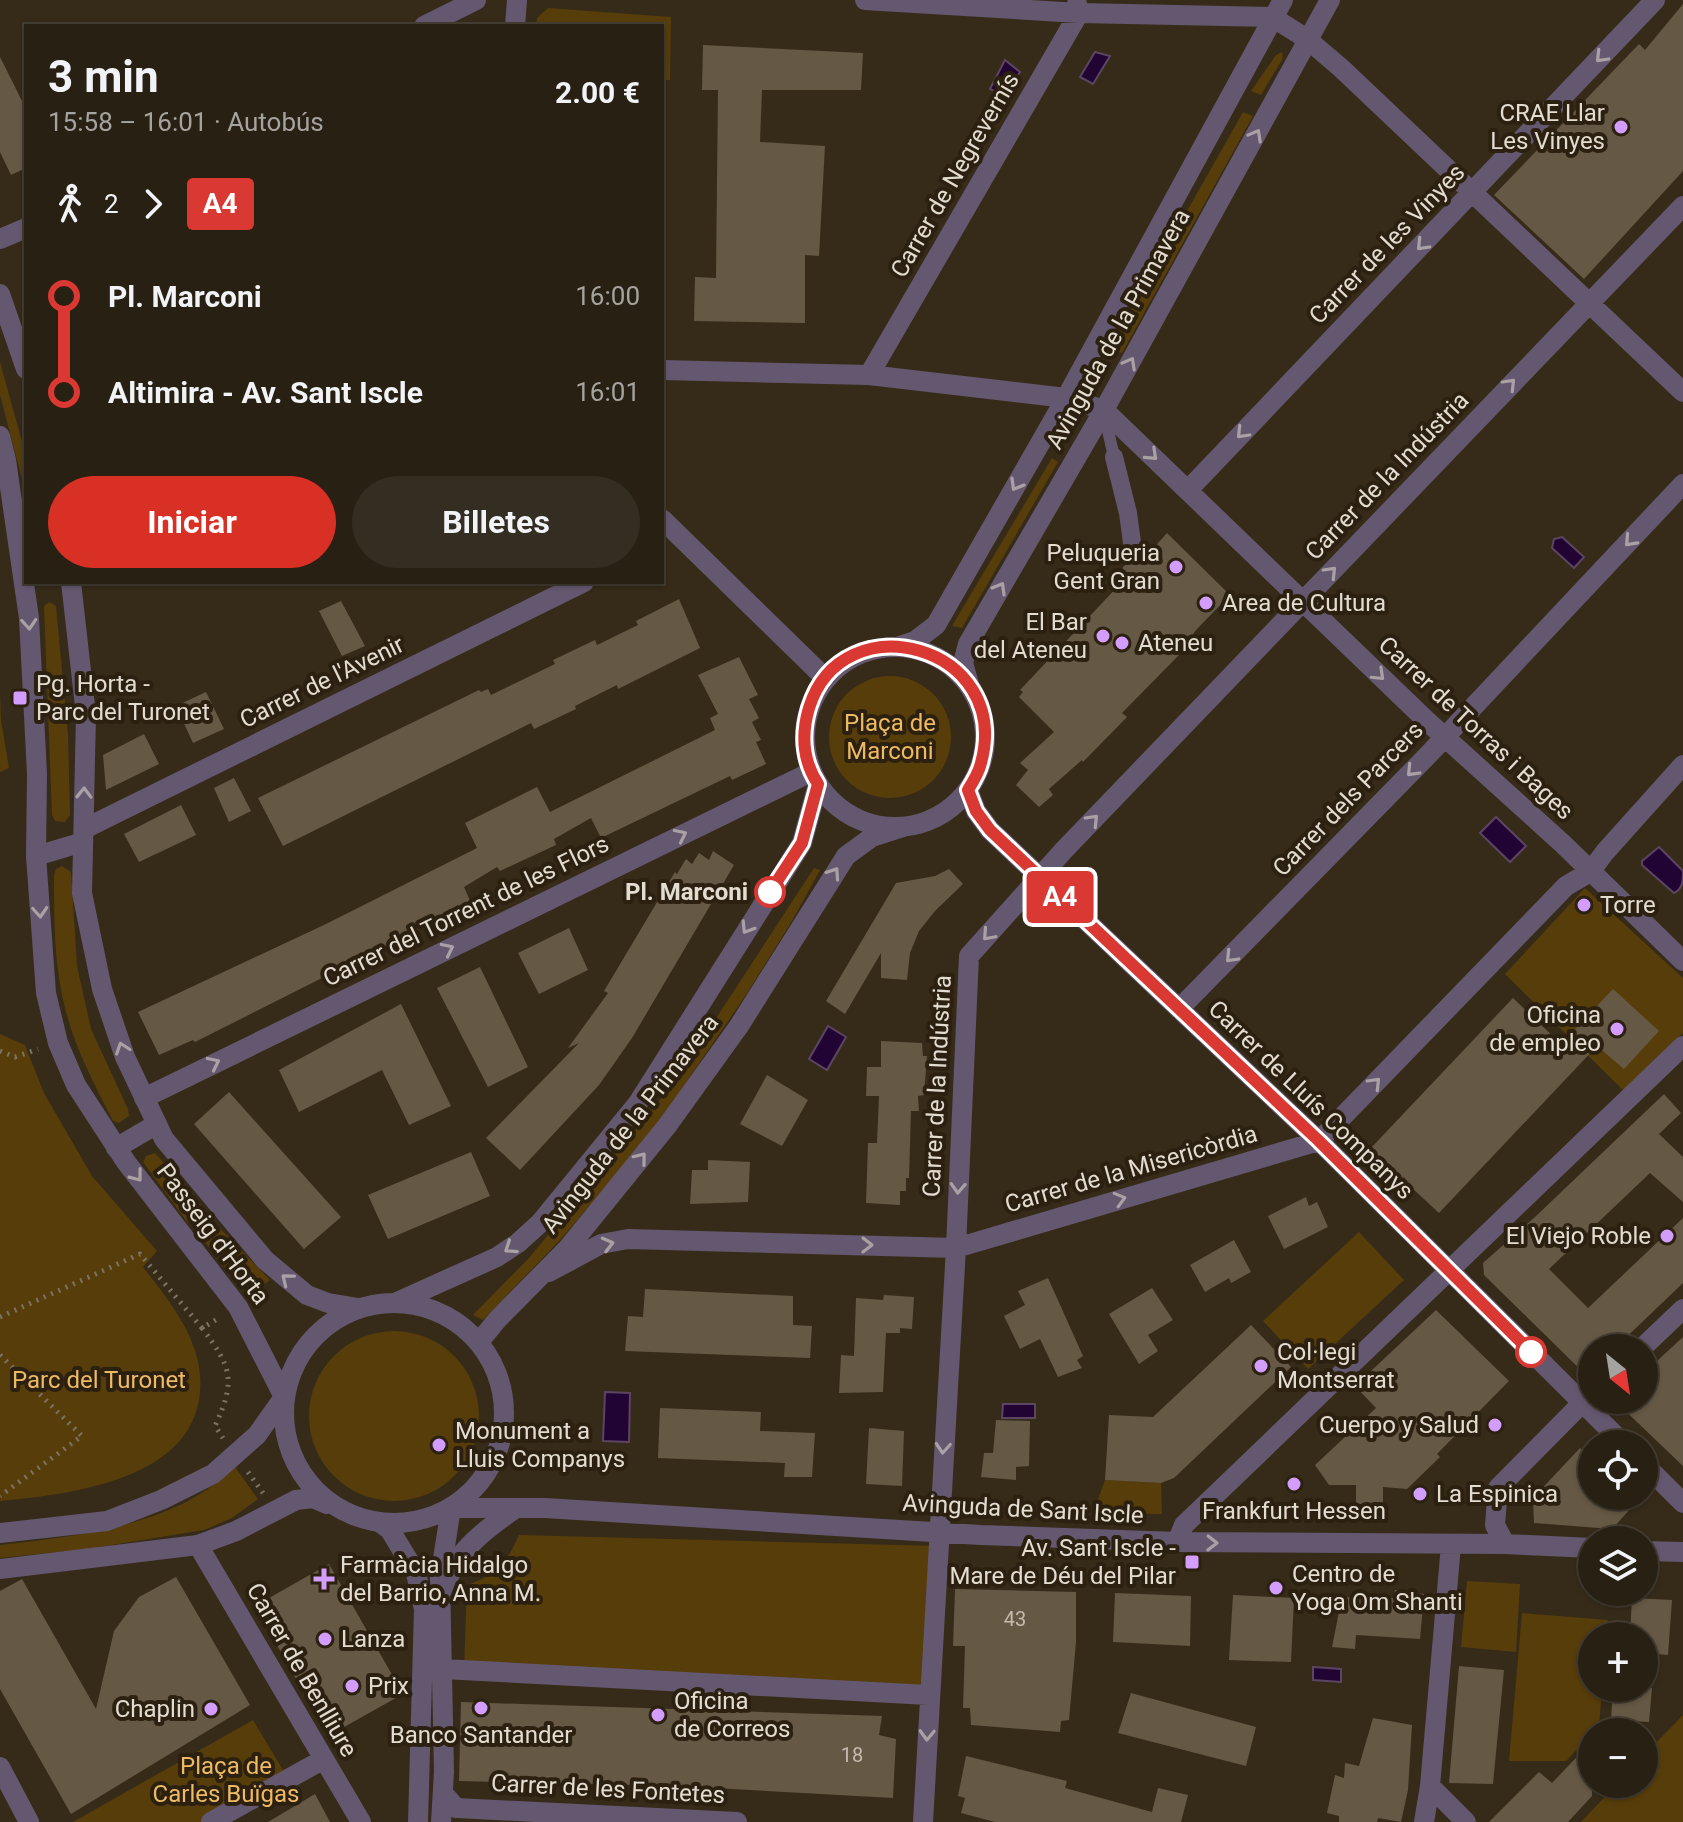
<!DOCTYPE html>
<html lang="es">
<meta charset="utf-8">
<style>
:root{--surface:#282013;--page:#342d21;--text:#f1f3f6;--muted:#a5a3a0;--line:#443e33;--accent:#d93025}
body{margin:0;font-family:Roboto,sans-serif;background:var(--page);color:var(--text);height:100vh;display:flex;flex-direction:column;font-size:30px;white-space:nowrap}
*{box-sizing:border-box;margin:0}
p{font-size:26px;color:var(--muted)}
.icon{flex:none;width:44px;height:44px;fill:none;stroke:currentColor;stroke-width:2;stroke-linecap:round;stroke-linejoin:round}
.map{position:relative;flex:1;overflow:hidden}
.panel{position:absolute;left:24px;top:24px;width:640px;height:560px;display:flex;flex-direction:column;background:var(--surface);border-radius:0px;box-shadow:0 2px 6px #0004,0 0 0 2px var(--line)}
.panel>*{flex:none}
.badge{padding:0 16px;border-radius:6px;font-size:28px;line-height:52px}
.needle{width:52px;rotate:150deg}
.controls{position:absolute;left:1578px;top:1334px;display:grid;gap:16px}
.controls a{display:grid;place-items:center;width:80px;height:80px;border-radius:50%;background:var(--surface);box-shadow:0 2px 6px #0004,0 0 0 2px var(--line);font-size:40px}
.map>.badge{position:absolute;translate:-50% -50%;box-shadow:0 0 0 4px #fff}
.legs{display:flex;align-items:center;gap:12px;height:88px;padding:0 24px;font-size:26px}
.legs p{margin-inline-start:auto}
.summary{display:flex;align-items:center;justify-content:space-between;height:136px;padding:0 24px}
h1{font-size:44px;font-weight:700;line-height:60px}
.cta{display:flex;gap:16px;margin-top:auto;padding:16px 24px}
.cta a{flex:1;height:92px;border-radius:48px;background:var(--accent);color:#fff;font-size:32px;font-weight:700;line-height:92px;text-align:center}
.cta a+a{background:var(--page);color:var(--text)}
ul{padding:0 24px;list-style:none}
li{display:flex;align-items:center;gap:28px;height:96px;font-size:30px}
li i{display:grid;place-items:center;width:12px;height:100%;margin:0 10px;background:currentColor}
li i::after{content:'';width:20px;height:20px;margin:-10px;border:6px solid;border-radius:50%;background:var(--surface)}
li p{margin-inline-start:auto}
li:first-child i{background:linear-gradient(#0000 50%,currentColor 0)}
li:last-child i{background:linear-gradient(currentColor 50%,#0000 0)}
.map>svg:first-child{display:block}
</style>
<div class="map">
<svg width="1683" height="1822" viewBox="0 0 1683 1822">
<rect width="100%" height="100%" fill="#362b19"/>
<path fill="#573d0a" d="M548,8L671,17L670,80H662V26H536L537,18Z
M1282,52L1283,58L1261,95L1251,91L1276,55Z
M1243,112L1253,116L1122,353L1109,349Z
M0,362L26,456V494L0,395Z
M1052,458L1058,462L962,628L952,626Z
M49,602L56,606L68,735L70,815L65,822L55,821L52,815L44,606Z
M829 737a61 61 0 1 1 122 0a61 61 0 1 1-122 0Z
M0,693L1,720L9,768L0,772Z
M62,866L71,872L77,966L91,1029L128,1109L129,1116L119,1123L113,1121C95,1086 76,1050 66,1012C54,967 54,921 54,875L56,869Z
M814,868L820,870L792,921L746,995L654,1129L562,1238L483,1320L473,1315L529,1258L674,1083Z
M1585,888L1683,978V1033L1624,1091L1505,974Z
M0,1034L25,1045L44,1093L92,1176L157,1251L143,1267C167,1298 197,1334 200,1375C208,1478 75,1494 0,1501Z
M155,1153L204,1209L188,1223L143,1162L146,1156Z
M209,1217L270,1280L248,1297L194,1228Z
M1359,1232L1404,1280L1308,1369L1263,1321Z
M309 1416a85 85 0 1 1 170 0a85 85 0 1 1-170 0Z
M235,1467L258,1499L232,1518L204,1530L87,1549L0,1558V1545C80,1536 175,1526 235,1467Z
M1105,1480L1161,1483L1162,1514L1093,1513Z
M519,1535L937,1546L928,1695L464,1670L467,1585C496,1575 507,1563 519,1535Z
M1467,1581L1520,1584L1516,1652L1461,1647Z
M1522,1613L1608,1620L1606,1636H1592V1688H1602L1599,1727L1566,1761H1509Z
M1683,1715V1822H1581L1617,1784H1644V1755Z
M253,1720L292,1785L229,1822H73Z"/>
<path fill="#220434" stroke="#5c4563" stroke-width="2" d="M1095,52L1110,56L1093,84L1080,77Z
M1005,60L1020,72L1005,96L990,89Z
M1562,537L1584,557L1574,568L1552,548L1554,539Z
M1496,817L1526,846L1510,862L1480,833Z
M1659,847L1683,871C1683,880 1683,889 1674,893L1642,865V861Z
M828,1026L846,1037L827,1070L809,1059Z
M605,1392L630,1393L629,1442L603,1441Z
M1003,1404H1035V1418H1002Z
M1313,1667L1341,1669V1682L1313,1680Z"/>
<path fill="#655945" d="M1683,4V171L1584,279L1494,195L1639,44L1645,50Z
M703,45L863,53L861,90H762L760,142L825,146L819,256L805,255V323L694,321L695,277L716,278L718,90H702Z
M0,57L26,109V168L11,175L0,152Z
M1167,533L1230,595L1196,630L1179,655L1122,713L1127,717L1083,762L1082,760L1049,789L1053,795L1039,807L1016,785L1028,770L1020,763L1054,732L1019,697L1023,692L1020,690L1121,583L1123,567L1129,562L1142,561Z
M679,599L700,648L618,689L617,685L575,706L576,709L534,729L531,723L283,846L258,798L479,690L481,692L488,689L491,695L555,664L553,660L595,640L597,645L638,625L636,621Z
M341,601L365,646L342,656L319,611Z
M739,657L758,695L749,699L759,718L752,722L761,740L756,742L766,764L732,780L730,776L601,838L591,818L554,839L556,845L500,871L497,867L464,887L471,903L195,1042L193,1040L159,1055L138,1012L326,924L477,848L465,823L537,787L550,812L715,730L710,718L718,714L698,675Z
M206,692L224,729L193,743L176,706Z
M144,734L159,764L106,790L103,755Z
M234,778L251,811L229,822L214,788Z
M181,805L196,835L139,862L124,834Z
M713,851L734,865L632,1038L599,1085L520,1170L486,1138L579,1043L568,1048L608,993L604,991L675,872L677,874L686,859L692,864L699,853L709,860Z
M949,869L963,884L935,911L919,931L910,953L907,980L881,978V953L845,1014L826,1001L896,883L935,876Z
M569,928L588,970L539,994L518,953Z
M480,967L528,1067L488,1087L437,988Z
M1613,989L1659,1031L1624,1069L1597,1046L1439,1213L1370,1149L1513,998L1561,1044Z
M401,1004L451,1106L409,1125L382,1070L299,1112L279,1070Z
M881,1041L922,1043L923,1056H927L924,1095L918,1096L919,1111H911L909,1178H906V1191H900V1205L866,1203L868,1143H877L879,1096H866L867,1067H881Z
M767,1075L808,1100L782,1146L740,1124Z
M229,1092L341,1217L304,1249L194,1124Z
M1664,1094L1681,1113L1659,1134L1683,1157V1202L1650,1173L1549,1269L1588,1308L1683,1218V1283L1615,1348H1592L1591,1380L1484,1275L1483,1263L1535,1217Z
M471,1152L490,1196L388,1239L368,1195Z
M708,1160L750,1162L748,1202L690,1204L692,1170H708Z
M1306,1197L1309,1206L1317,1202L1328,1227L1284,1249L1268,1216Z
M1234,1240L1251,1272L1231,1283L1229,1278L1205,1292L1190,1265Z
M1048,1278L1083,1356L1077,1360L1082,1368L1058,1377L1040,1339L1020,1349L1004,1316L1025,1305L1018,1291Z
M1152,1288L1173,1320L1148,1335L1158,1351L1139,1364L1109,1314Z
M645,1289L793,1296V1325L812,1326L810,1358L625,1351L628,1316L643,1317Z
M884,1295L914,1297L912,1329L900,1328V1333H886L883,1392L839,1393L841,1355L854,1356L856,1298L883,1300Z
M1436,1310L1509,1381L1437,1454L1440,1457L1407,1489L1383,1487V1504H1356V1485H1329L1315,1465L1376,1408L1355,1386Z
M1251,1325L1291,1367L1174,1478L1161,1483L1105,1480L1109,1415L1153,1417Z
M1683,1337V1466L1614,1400H1644V1373Z
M660,1408L761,1412L760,1431L815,1433L812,1477H784L785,1463L658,1458Z
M996,1420L1030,1421L1029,1466L1016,1467V1480L981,1477L984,1453H993Z
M869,1428L904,1431L902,1486L866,1484Z
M1580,1448L1592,1460V1496H1642L1612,1529L1534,1523L1533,1498Z
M329,1564L403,1694L328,1736L255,1606Z
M176,1577L250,1705L71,1814L0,1689V1591L22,1579L96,1709L114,1631L139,1597Z
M955,1589L1076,1592V1642L1069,1720L1061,1721L1060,1732L971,1725L970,1708H963L965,1646H953Z
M1395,1590L1424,1594L1420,1639L1356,1635L1355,1649L1332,1647L1342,1597L1394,1598Z
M1115,1593L1191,1596L1190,1646L1113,1642Z
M1233,1595L1294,1598L1291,1662L1229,1660Z
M1632,1598L1672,1600L1668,1655L1644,1653V1636H1630Z
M1459,1666L1504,1670L1493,1784L1449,1783Z
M1613,1688H1652L1649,1722L1611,1720Z
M1131,1693L1256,1727L1246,1766L1118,1733Z
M461,1702L882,1716L879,1735L896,1739L893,1798L678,1786L459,1781Z
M1373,1718L1412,1725L1408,1790L1401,1822L1378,1818L1377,1822H1339V1816L1327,1813L1335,1775L1344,1778L1345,1763L1359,1766Z
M1592,1741V1796L1568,1822H1489L1539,1772L1552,1783Z
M966,1756L1067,1781L1065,1788L1152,1812L1158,1788L1188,1795L1181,1822H995L961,1813L965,1798L958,1796Z
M315,1794L330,1822H268Z"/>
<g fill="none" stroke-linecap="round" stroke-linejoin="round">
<path stroke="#7b7263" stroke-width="5" stroke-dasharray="2 6" stroke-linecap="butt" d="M0,1051L15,1057L38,1049
M0,1317L140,1254L202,1328L219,1318
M202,1328C232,1368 236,1380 215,1426L223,1438
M0,1355L82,1436L0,1496
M248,1472L263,1493"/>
<path stroke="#645870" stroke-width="12" d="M1104,413L1114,457"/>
<path stroke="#645870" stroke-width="18" d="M1114,457L1128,513L1133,550"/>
<path stroke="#645870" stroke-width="20" d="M865,0L1079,13L1272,17L1307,39L1341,68L1683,392
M424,26L476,0
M515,26L517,0
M0,239L26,228
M662,370L869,375L1066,398L1104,410L1427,721L1563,844L1683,961
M869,375L1079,13L1077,4
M1189,489L1655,0
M662,519L825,678
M968,790L976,811L990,830L1319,1141L1624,1444
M84,829L584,582
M36,856L83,842
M1179,1009L1429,754L1683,484
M144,1098L811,772
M116,1148L157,1124
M549,1272L601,1244L628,1239L956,1248L1319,1141L1566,886L1590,872L1605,852L1683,765
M1642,1348L1683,1309
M1644,1464L1683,1503
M379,1522L390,1530L416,1573L424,1609L418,1822
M1177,1542L1184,1525L1683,1046
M1505,1544L1495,1525L1498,1488L1592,1393
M198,1545L361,1822
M1644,1551L1683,1552
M446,1587C452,1553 490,1526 516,1508
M443,1669L928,1695
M0,1767L29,1822
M1430,1786L1466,1822
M443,1793L456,1808L737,1822
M211,1822L324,1759
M441,1822L444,1772L440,1578L451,1508H545L981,1535L1177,1542L1505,1544L1592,1548
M923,1822L956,1248L969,956L1064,850L1683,206
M1424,1822L1430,1786L1451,1545"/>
<path stroke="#645870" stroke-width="20" d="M0,294L26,369
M0,436L6,460L29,618L37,774L36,856L46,993L58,1043L76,1085L126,1162L238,1307L284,1397
M71,582L86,715L82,893L102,989L125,1057L164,1139L265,1260L307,1295L328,1303L358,1308
M900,646L915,641L936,625L1066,398L1283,0
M805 737a90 90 0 1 1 180 0a90 90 0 1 1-180 0Z
M969,684L963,663L968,644L1104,410L1330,0
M397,1302L497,1257L518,1243L540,1223L638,1103L802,843L818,784
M284 1413a110 110 0 1 1 220 0a110 110 0 1 1-220 0Z
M479,1342L497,1320L568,1248L667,1126L739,1026L846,856L872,837L903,827
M0,1533L107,1521L161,1500L213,1474L257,1435L284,1397
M0,1569L198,1545L236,1531L296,1500L313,1498L327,1504"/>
</g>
<defs><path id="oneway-chevron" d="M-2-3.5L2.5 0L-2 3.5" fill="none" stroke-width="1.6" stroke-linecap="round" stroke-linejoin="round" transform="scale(2)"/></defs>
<g stroke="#aaa1a5">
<use href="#oneway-chevron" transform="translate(1601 57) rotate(134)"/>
<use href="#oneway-chevron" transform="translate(1256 135) rotate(-61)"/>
<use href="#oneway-chevron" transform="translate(1422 245) rotate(134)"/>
<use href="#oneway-chevron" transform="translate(1130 363) rotate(-61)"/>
<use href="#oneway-chevron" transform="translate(1510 384) rotate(-46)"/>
<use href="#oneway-chevron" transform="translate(1242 433) rotate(134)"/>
<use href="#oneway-chevron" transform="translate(1152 455) rotate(43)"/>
<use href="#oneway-chevron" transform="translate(1016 485) rotate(120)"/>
<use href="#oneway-chevron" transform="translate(1630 541) rotate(133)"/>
<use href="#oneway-chevron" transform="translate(1331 572) rotate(-46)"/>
<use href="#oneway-chevron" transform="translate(1000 588) rotate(-60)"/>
<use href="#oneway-chevron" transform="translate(29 624) rotate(86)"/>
<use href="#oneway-chevron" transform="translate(1379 675) rotate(44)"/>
<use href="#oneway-chevron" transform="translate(1412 771) rotate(134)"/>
<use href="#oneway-chevron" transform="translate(84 793) rotate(-89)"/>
<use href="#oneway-chevron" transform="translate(1093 820) rotate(-46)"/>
<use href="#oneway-chevron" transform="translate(681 835) rotate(-26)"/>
<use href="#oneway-chevron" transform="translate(834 873) rotate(-56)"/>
<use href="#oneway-chevron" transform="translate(40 912) rotate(86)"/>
<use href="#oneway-chevron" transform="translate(747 928) rotate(122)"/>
<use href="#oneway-chevron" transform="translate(988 935) rotate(132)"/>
<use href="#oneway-chevron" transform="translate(448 949) rotate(-26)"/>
<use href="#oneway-chevron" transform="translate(1231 957) rotate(134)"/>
<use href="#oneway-chevron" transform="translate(122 1048) rotate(-109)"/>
<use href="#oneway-chevron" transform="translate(214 1063) rotate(-26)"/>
<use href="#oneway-chevron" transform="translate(1375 1083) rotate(-46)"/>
<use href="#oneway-chevron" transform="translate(641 1158) rotate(-51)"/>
<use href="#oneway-chevron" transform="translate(137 1176) rotate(52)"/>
<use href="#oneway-chevron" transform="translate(958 1188) rotate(93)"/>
<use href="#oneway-chevron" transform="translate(1120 1199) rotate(-16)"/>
<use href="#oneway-chevron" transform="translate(608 1244) rotate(-14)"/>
<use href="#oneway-chevron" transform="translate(867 1245) rotate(1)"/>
<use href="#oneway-chevron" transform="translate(510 1248) rotate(146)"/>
<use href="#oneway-chevron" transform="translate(287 1279) rotate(-141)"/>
<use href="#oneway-chevron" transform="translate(943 1448) rotate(94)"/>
<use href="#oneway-chevron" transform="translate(1212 1543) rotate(1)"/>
<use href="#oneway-chevron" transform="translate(927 1735) rotate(92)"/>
</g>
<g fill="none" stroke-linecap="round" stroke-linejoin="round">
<g stroke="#fff" stroke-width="18">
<path id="line-1" d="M770,892L802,843L818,784C803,761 801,735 809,708C842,600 1013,645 981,763C979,772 973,782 968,790L976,811L990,830L1319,1141L1531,1352"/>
</g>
<use href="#line-1" stroke="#da3832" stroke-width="12"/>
</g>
<g fill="#d29dfd" stroke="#2c2110" stroke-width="3">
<circle cx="1621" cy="127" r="8"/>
<circle cx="1176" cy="567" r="8"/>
<circle cx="1206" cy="603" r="8"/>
<circle cx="1103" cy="636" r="8"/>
<circle cx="1122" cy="643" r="8"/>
<rect x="12" y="690" width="16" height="16" rx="4"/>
<circle cx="1584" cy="905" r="8"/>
<circle cx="1617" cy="1029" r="8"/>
<circle cx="1667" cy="1236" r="8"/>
<circle cx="1261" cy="1366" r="8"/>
<circle cx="1495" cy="1425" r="8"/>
<circle cx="439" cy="1445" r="8"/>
<circle cx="1294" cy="1484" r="8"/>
<circle cx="1420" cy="1494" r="8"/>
<rect x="1184" y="1554" width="16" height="16" rx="4"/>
<path d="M320 1567h8v8h8v8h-8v8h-8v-8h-8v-8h8z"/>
<circle cx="1276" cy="1588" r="8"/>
<circle cx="325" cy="1639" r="8"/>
<circle cx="352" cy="1686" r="8"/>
<circle cx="481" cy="1708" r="8"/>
<circle cx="211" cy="1709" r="8"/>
<circle cx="658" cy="1715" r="8"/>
</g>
<g fill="#fff" stroke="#da3832" stroke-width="4">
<circle cx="770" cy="892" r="14"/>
<circle cx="1531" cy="1352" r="14"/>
</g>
<g text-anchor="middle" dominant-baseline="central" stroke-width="8" stroke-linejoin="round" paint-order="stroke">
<g font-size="20" fill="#c4bbae">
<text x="1015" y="1619">43</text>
<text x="852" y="1755">18</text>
</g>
<g font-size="24" fill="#e3dcd1" stroke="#2c2110" text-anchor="start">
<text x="1605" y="113" text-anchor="end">CRAE Llar<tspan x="1605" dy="28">Les Vinyes</tspan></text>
<text x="1160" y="553" text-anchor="end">Peluqueria<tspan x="1160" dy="28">Gent Gran</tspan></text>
<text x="1222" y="603">Area de Cultura</text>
<text x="1087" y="622" text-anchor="end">El Bar<tspan x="1087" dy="28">del Ateneu</tspan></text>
<text x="1138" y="643">Ateneu</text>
<text x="36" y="684">Pg. Horta -<tspan x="36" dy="28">Parc del Turonet</tspan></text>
<text x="1600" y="905">Torre</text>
<text x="1601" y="1015" text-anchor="end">Oficina<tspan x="1601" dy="28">de empleo</tspan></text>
<text x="1651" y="1236" text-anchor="end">El Viejo Roble</text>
<text x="1277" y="1352">Col·legi<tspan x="1277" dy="28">Montserrat</tspan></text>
<text x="1479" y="1425" text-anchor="end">Cuerpo y Salud</text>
<text x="455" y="1431">Monument a<tspan x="455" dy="28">Lluis Companys</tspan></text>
<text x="1436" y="1494">La Espinica</text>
<text x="1294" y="1511" text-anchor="middle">Frankfurt Hessen</text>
<text x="1176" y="1548" text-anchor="end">Av. Sant Iscle -<tspan x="1176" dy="28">Mare de Déu del Pilar</tspan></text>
<text x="340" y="1565">Farmàcia Hidalgo<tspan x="340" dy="28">del Barrio, Anna M.</tspan></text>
<text x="1292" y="1574">Centro de<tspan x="1292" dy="28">Yoga Om Shanti</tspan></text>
<text x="341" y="1639">Lanza</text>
<text x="368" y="1686">Prix</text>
<text x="674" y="1701">Oficina<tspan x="674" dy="28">de Correos</tspan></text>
<text x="195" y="1709" text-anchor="end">Chaplin</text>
<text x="481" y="1735" text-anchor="middle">Banco Santander</text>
</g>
<g font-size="24" fill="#e3dcd1" stroke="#2c2110">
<text transform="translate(955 175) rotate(-60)">Carrer de Negrevernís</text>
<text transform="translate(1387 244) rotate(-46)">Carrer de les Vinyes</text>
<text transform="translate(1118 329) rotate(-61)">Avinguda de la Primavera</text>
<text transform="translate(1387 476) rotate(-46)">Carrer de la Indústria</text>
<text transform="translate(322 682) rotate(-26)">Carrer de l'Avenir</text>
<text transform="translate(1476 728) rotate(43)">Carrer de Torras i Bages</text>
<text transform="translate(1348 799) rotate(-46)">Carrer dels Parcers</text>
<text transform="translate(466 911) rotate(-26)">Carrer del Torrent de les Flors</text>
<text transform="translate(937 1086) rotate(-87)">Carrer de la Indústria</text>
<text transform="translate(1311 1100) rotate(44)">Carrer de Lluís Companys</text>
<text transform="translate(630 1124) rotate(-52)">Avinguda de la Primavera</text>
<text transform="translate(1131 1169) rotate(-16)">Carrer de la Misericòrdia</text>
<text transform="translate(213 1234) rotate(53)">Passeig d'Horta</text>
<text transform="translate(1023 1509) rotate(3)">Avinguda de Sant Iscle</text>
<text transform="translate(302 1670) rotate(60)">Carrer de Benlliure</text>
<text transform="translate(608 1789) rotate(3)">Carrer de les Fontetes</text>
</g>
<g font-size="24" fill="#eeba63" stroke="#2c2110">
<text x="890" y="723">Plaça de<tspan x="890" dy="28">Marconi</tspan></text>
<text x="99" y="1380">Parc del Turonet</text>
<text x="226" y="1766">Plaça de<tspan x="226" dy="28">Carles Buïgas</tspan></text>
</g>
<g font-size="24" font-weight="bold" fill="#e3dcd1" stroke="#2c2110" text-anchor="end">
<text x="748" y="892">Pl. Marconi</text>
</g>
</g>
</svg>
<div class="controls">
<a><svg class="needle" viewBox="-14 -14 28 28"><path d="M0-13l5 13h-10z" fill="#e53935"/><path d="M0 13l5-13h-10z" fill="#a5a3a0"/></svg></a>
<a><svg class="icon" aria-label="locate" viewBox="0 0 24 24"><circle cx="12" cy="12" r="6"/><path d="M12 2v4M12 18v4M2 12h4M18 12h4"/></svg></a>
<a><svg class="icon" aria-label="layers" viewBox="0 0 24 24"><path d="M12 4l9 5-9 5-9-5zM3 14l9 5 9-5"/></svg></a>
<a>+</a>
<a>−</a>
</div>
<b class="badge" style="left:1060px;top:897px;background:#da3832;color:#fff">A4</b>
<section class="panel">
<div class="summary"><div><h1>3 min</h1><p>15:58 – 16:01 · Autobús</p></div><b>2.00 €</b></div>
<div class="legs"><svg class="icon" aria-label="walk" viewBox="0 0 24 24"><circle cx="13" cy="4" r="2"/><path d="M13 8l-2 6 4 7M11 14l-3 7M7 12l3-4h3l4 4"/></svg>2<svg class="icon" aria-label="forward" viewBox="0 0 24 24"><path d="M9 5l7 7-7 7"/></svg><b class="badge" style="background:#da3832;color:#fff">A4</b></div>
<ul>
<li><i style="color:#da3832"></i><b>Pl. Marconi</b><p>16:00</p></li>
<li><i style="color:#da3832"></i><b>Altimira - Av. Sant Iscle</b><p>16:01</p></li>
</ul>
<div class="cta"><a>Iniciar</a><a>Billetes</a></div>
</section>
</div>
